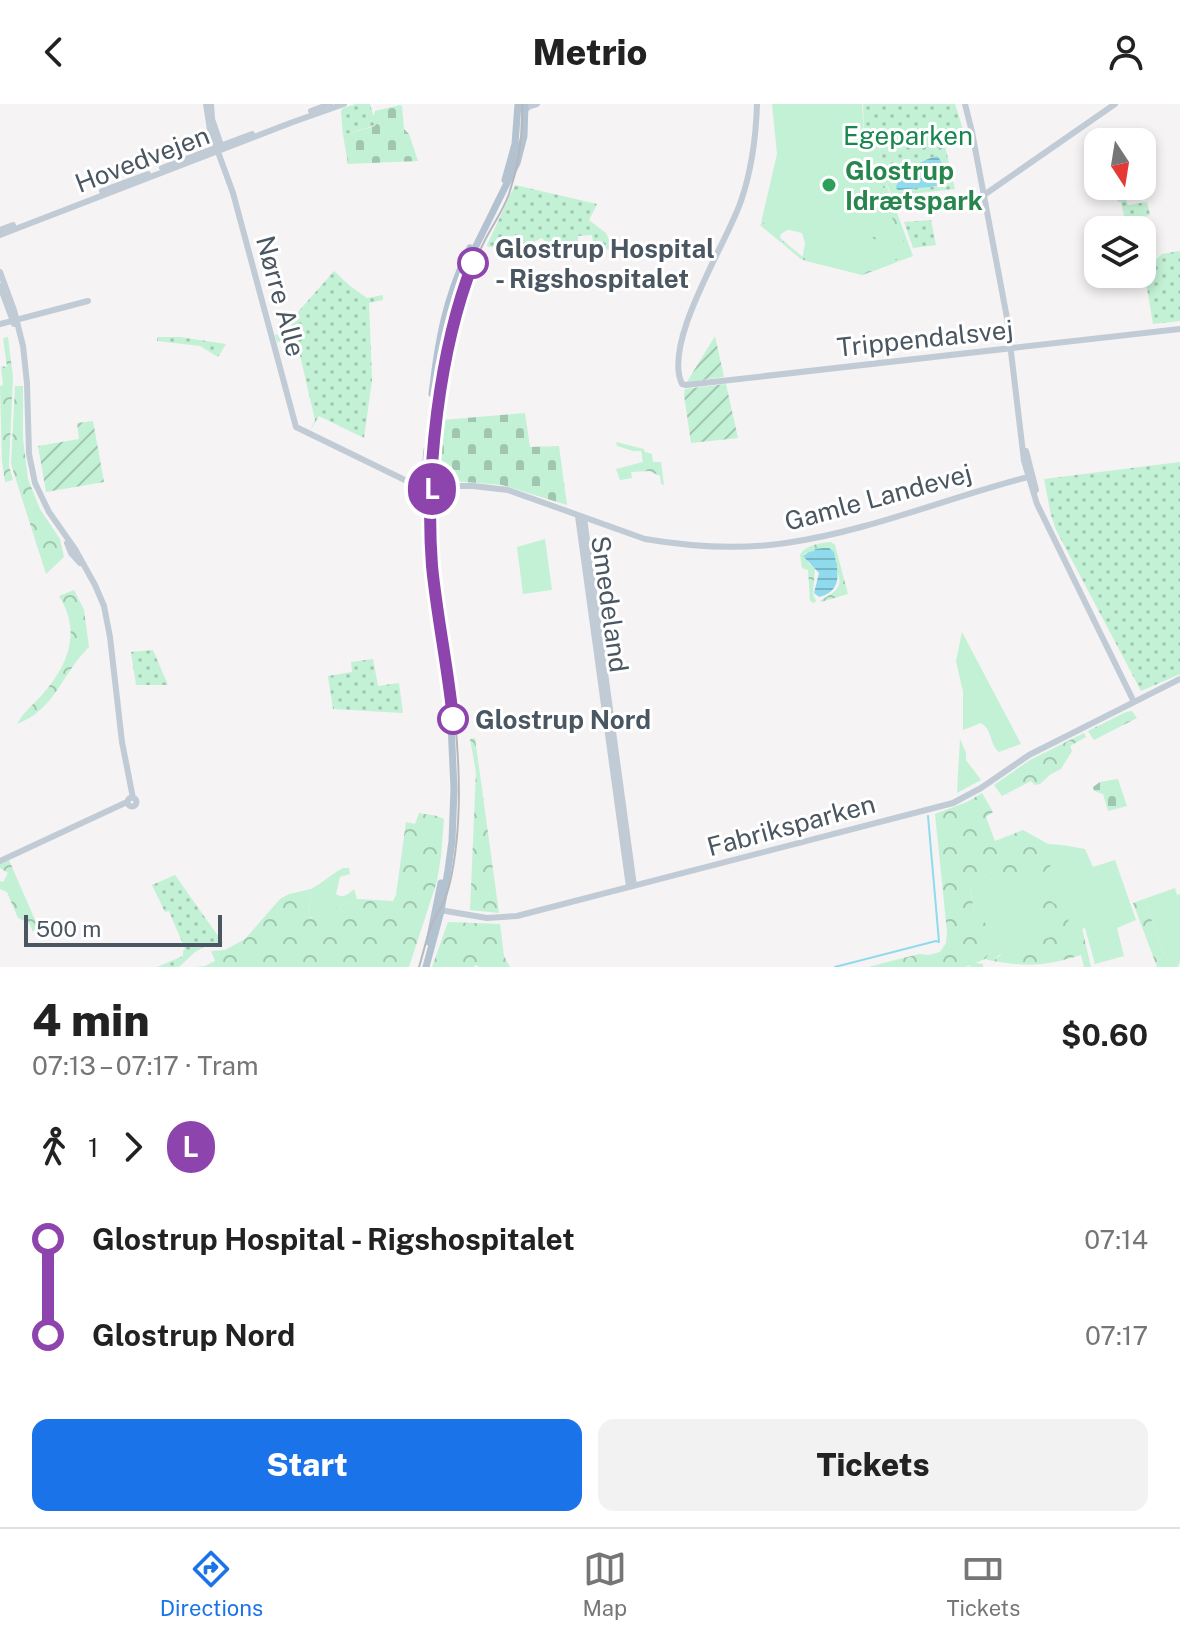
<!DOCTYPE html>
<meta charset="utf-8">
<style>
:root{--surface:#fff;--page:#f2f2f2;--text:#222;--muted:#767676;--line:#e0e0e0;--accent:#1a73e8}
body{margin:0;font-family:"Public Sans",sans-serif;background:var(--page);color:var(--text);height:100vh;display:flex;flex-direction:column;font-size:30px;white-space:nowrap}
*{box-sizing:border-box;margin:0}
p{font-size:26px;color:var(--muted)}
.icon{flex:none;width:44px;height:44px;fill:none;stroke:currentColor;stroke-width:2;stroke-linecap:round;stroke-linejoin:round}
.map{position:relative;height:863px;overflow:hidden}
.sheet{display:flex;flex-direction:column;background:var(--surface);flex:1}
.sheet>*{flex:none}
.badge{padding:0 16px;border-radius:26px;font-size:28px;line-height:52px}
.needle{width:52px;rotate:168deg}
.buttons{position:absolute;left:1084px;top:24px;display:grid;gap:16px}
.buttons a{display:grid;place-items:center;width:72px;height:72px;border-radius:16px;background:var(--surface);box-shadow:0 4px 12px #0003;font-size:40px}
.scale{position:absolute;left:24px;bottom:20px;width:198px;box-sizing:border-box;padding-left:8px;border:4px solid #4a5661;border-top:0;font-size:22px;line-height:28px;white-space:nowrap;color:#4a5661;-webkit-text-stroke:6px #fff;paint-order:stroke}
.map>.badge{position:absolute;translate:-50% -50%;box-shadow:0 0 0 4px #fff}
.legs{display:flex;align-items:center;gap:12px;height:88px;padding:0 32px;font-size:26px}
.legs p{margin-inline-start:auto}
.overview{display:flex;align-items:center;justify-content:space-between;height:136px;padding:0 32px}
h1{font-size:44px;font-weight:800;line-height:60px}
.cta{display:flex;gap:16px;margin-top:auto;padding:16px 32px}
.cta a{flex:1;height:92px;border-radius:16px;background:var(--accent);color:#fff;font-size:32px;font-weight:800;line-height:92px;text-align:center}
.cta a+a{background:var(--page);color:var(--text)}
ul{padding:0 32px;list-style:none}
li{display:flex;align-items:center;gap:28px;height:96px;font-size:30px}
li i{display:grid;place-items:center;width:12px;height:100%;margin:0 10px;background:currentColor}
li i::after{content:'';width:20px;height:20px;margin:-10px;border:6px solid;border-radius:50%;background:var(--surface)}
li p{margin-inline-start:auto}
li:first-child i{background:linear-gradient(#0000 50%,currentColor 0)}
li:last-child i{background:linear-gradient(currentColor 50%,#0000 0)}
header{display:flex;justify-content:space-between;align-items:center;height:104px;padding:0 32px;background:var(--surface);font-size:36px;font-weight:800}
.tab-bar{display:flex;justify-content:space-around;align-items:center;height:112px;border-top:2px solid var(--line);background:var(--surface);font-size:22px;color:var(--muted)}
.tab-bar a{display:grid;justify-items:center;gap:4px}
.tab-bar .on{color:var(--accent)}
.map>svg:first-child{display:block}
</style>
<header><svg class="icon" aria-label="back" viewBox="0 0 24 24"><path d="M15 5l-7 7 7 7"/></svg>Metrio<svg class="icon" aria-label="person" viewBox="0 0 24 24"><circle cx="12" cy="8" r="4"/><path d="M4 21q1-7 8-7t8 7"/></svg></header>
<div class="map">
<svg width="1180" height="863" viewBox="0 0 1180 863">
<defs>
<pattern id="forest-crowns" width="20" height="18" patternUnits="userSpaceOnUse" patternTransform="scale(2)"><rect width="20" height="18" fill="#c3f1d5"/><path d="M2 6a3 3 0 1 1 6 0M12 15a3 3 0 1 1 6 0" fill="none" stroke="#a0c6b0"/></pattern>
<pattern id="cemetery-stones" width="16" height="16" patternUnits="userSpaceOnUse" patternTransform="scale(2)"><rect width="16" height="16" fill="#c3f1d5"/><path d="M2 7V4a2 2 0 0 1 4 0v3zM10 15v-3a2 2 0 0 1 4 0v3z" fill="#a0c6b0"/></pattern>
<pattern id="park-dots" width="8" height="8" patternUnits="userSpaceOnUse" patternTransform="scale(2)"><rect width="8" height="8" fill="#c3f1d5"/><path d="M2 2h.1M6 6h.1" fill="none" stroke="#a0c6b0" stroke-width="1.8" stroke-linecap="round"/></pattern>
<pattern id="garden-furrows" width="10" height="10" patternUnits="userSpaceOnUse" patternTransform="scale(2)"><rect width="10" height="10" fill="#c3f1d5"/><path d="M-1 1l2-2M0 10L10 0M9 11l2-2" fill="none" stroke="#a0c6b0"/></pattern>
<pattern id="water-rules" width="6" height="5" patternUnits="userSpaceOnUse" patternTransform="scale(2)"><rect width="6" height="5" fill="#90daee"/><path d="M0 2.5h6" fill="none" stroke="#78b4c4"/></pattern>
</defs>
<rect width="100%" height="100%" fill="#f5f3f3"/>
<path fill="#c3f1d5" d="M772,0H862L864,34L878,33L883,71L913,152L863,171L802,156L805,139L802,129L761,119L777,50Z
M545,435L552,486L523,490L517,443Z
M962,528L1021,640L999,648C989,640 993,626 981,619L963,626V588L956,557Z
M960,635L966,649V656L981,676L957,689Z
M1062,741L1085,745L1093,763L1115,756L1136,816L1117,824L1124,852L1095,860L1085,824L999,851L993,857L985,855L996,843L975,811L970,786L993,766L1063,745Z
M343,764H349L350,770L340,773L336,790C343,795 349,790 354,785L357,795L314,813H309L311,785C323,779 331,770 343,764Z
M1175,784L1177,791L1180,790V857L1178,863H1157L1156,860L1164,850L1144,795Z"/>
<path fill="url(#forest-crowns)" d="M884,81L909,153L862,171L801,155L760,121L762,119L789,125L781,130L780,134L804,154L859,165C871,166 893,157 902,152L904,149L897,129L872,136L871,134L896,124L881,83Z
M8,233L13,273L9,362L13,376L5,378L2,357L0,282L3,281L1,262L7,263L3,234Z
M15,282H23V335L28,375L40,405L60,435L64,453L46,470L11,360Z
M616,338L644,345L645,348L652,350L653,358H661L664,381L661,380L660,372L649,367L631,368L632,374L620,376L616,365L643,358L641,347H633L617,342Z
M831,438L835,441L848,490L821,498L820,497C841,484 844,483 834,458C823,454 816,444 804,450L809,460L815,464L813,490L816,497L814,499L810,497L808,466L802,464L800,451C805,441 820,439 831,438Z
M74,486L84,506L89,543C62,569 56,605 17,620C24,607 33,601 42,591C68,561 82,528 59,492Z
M1132,607L1137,614L1094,636L1088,627L1126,608Z
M1084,629L1086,633L1070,642L1072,647L1061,665L1051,670L1040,680L1035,681L1031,677L1002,692L994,681L1030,656Z
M475,634L499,809L470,806L476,668L470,635Z
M982,689L993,708L986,713L995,737L1023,726L1048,740L1062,741L1063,744C1044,775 1031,782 995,773L992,767L970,786L975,811L994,826L996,843L985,855L975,859L983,860V863H969L971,861L965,863H868L919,850L929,851L940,848L946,839L947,828L935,710L967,698Z
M419,709L437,712L444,715L441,752L437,777L409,863H195L205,862L215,857L211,847L225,846L245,835L280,795L289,790L311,785L309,813L311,814L357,795L393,797L396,791L406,718L415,720Z
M9,756L39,825L33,828L29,819L18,814L7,788L0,785V777L3,778L8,769L0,764V760Z
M1039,789L1055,800L1065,804L1069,819L1063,825L1057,824C1049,811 1037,806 1034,790Z
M1144,795L1164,850L1156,860L1133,799Z
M448,818L500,820L504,852L510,863H480L475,861L474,863H432Z
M1082,824L1091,863H1084L1081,851C1046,862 1029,863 993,857L1007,846Z"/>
<path fill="url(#cemetery-stones)" d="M400,1L402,2L404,25L409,30L418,57L348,60L343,31L375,22L373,13L375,7Z
M525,309L530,343L559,342L567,401L502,381L440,376L437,362L442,316Z
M1118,675L1127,702L1108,707L1103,690L1094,687L1093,683L1100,678Z"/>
<path fill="url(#park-dots)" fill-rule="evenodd" d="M356,0H370L376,21L343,31L341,7L343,4Z
M863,0H955L965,32L945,42L955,85L892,92L883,71L878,33L864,34ZM933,53L943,60L944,76L938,83H911L906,68Z
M515,81L597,100L589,116L606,129L613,145L594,146L592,131L578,132V146L554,147L542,134L522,143L521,132H502V143H488L487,141Z
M1125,91L1128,101L1147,98L1150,111L1125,117L1121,98H1118L1117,93Z
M931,116L936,141L913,144L904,118Z
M1180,147V217L1153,220L1144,167L1162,150Z
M334,167L350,182L367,194L383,191V196L369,199L372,276L364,334L319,312L310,327L315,316L296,234L277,238L275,231L292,226L288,212L298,208Z
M157,233H180L226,240L218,253L200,242L157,237Z
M1180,358V570L1141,587L1056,426L1051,411L1044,375Z
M153,546L168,581H136L131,548Z
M373,555L378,582L399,579L403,609L333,605L328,572L352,568L351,558Z
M175,771L223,839L204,843L195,848L179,863H157L183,852V847L185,845L169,807L165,808L152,781Z"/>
<path fill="url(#garden-furrows)" d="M715,232L724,273L687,278Z
M726,280L738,334L691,339L684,291L685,285Z
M93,317L104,378L46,388L38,342L79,335L77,319Z"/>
<path fill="url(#water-rules)" d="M937,52C944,59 948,74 940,82L898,86L896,84C899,67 921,57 937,52Z
M823,444H829L834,448C837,465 845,486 819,493L814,489L819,469L803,452L809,448L814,447L815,445Z"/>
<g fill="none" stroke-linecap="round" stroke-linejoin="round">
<path stroke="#90daee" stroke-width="2" d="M835,863L936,837L939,838L928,712"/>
<path stroke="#c1cbd6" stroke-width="6" d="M206,0L210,26L233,89L296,323L411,379L423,382H473L508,386L645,435C692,443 739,446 786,439C869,427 947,394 1028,373
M211,0L212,15L222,44
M757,0C756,33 752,65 741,97C727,139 662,238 682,280L686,281L1180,225
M965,0L972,28L1007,214L1024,357L1037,400L1134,598
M525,6L530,2L537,0
M311,7L330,0
M162,64L252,30
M102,87L148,70
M984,91L1115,0
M0,126L13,121
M0,131L293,18L344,0
M0,168L14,206L23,242L27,279L29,350L35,379L49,408L75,445L95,481L104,502L110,533L122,638L133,694
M0,182L14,220
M0,220L88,197
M1026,347L1036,386
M578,412L629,783
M584,414L634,782
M67,439L71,449L80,459
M127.5 698a4.5 4.5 0 1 1 9 0a4.5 4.5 0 1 1-9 0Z
M0,757L127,698
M440,806L487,814L517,812L953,699L981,684L1029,651L1180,575"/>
<path stroke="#b3c2d1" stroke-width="7" d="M505,76L515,40L518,0
M432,290C438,237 446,192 470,144
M422,397L427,346
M429,838L441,779
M426,863L441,807L448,766L452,737L454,685L451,620L434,502L428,436L427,391L437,287L453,200L472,150L517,59L524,32L525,0"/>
<path stroke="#b5b8bd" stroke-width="2" d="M419,863C423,850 426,836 431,822C435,813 441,805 445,795C451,779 454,760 456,742C463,682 457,620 448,561C444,533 438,505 435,477C427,399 437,319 450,242C456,206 468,171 484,138C492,122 503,107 509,90C519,61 523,30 522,0"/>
</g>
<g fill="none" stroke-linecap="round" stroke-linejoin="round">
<g stroke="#fff" stroke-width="18">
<path id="line-1" d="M453,615C448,564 437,513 432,462C425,371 439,245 473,159"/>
</g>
<use href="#line-1" stroke="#8e44ad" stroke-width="12"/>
</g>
<circle fill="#2e9e5b" stroke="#fff" stroke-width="3" cx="829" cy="81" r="8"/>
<g fill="#fff" stroke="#8e44ad" stroke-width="4">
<circle cx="473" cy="159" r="14"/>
<circle cx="453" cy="615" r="14"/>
</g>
<g text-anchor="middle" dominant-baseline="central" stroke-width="6" stroke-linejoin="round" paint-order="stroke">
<g font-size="26" fill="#17864f" stroke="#fff">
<text x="908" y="31">Egeparken</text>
</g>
<g font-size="26" fill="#4a5661" stroke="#fff">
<text transform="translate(142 55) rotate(-21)">Hovedvejen</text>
<text transform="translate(281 192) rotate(75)">Nørre Alle</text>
<text transform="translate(925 234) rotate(-6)">Trippendalsvej</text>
<text transform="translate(878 393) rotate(-15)">Gamle Landevej</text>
<text transform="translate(610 500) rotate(82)">Smedeland</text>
<text transform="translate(791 721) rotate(-15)">Fabriksparken</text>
</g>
<g font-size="26" font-weight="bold" fill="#27864d" stroke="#fff" text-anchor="start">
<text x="845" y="66">Glostrup<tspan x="845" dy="30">Idrætspark</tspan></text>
</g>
<g font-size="26" font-weight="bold" fill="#4a5661" stroke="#fff" text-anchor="start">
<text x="495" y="144">Glostrup Hospital<tspan x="495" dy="30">- Rigshospitalet</tspan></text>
<text x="475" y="615">Glostrup Nord</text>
</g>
</g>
</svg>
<div class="buttons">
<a><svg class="needle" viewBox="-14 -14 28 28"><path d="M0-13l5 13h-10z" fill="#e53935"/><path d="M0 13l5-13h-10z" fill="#767676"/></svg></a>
<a><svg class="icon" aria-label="layers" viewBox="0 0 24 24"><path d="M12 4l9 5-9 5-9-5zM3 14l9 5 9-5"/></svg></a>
</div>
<div class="scale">500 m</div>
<b class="badge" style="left:432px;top:385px;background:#8e44ad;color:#fff">L</b>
</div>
<section class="sheet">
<div class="overview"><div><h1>4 min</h1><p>07:13 – 07:17 · Tram</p></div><b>$0.60</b></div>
<div class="legs"><svg class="icon" aria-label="walk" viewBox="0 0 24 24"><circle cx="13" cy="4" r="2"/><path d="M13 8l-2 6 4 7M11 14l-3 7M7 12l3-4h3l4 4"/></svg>1<svg class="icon" aria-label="forward" viewBox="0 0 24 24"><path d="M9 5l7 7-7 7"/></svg><b class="badge" style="background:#8e44ad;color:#fff">L</b></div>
<ul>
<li><i style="color:#8e44ad"></i><b>Glostrup Hospital - Rigshospitalet</b><p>07:14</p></li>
<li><i style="color:#8e44ad"></i><b>Glostrup Nord</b><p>07:17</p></li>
</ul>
<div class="cta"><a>Start</a><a>Tickets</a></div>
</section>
<nav class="tab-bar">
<a class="on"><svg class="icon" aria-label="directions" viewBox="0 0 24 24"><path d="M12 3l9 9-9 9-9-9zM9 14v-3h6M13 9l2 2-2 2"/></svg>Directions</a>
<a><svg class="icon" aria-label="map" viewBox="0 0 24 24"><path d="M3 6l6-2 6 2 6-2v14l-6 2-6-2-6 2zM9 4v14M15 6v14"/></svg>Map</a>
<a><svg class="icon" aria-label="tickets" viewBox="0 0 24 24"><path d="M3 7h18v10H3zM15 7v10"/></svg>Tickets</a>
</nav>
